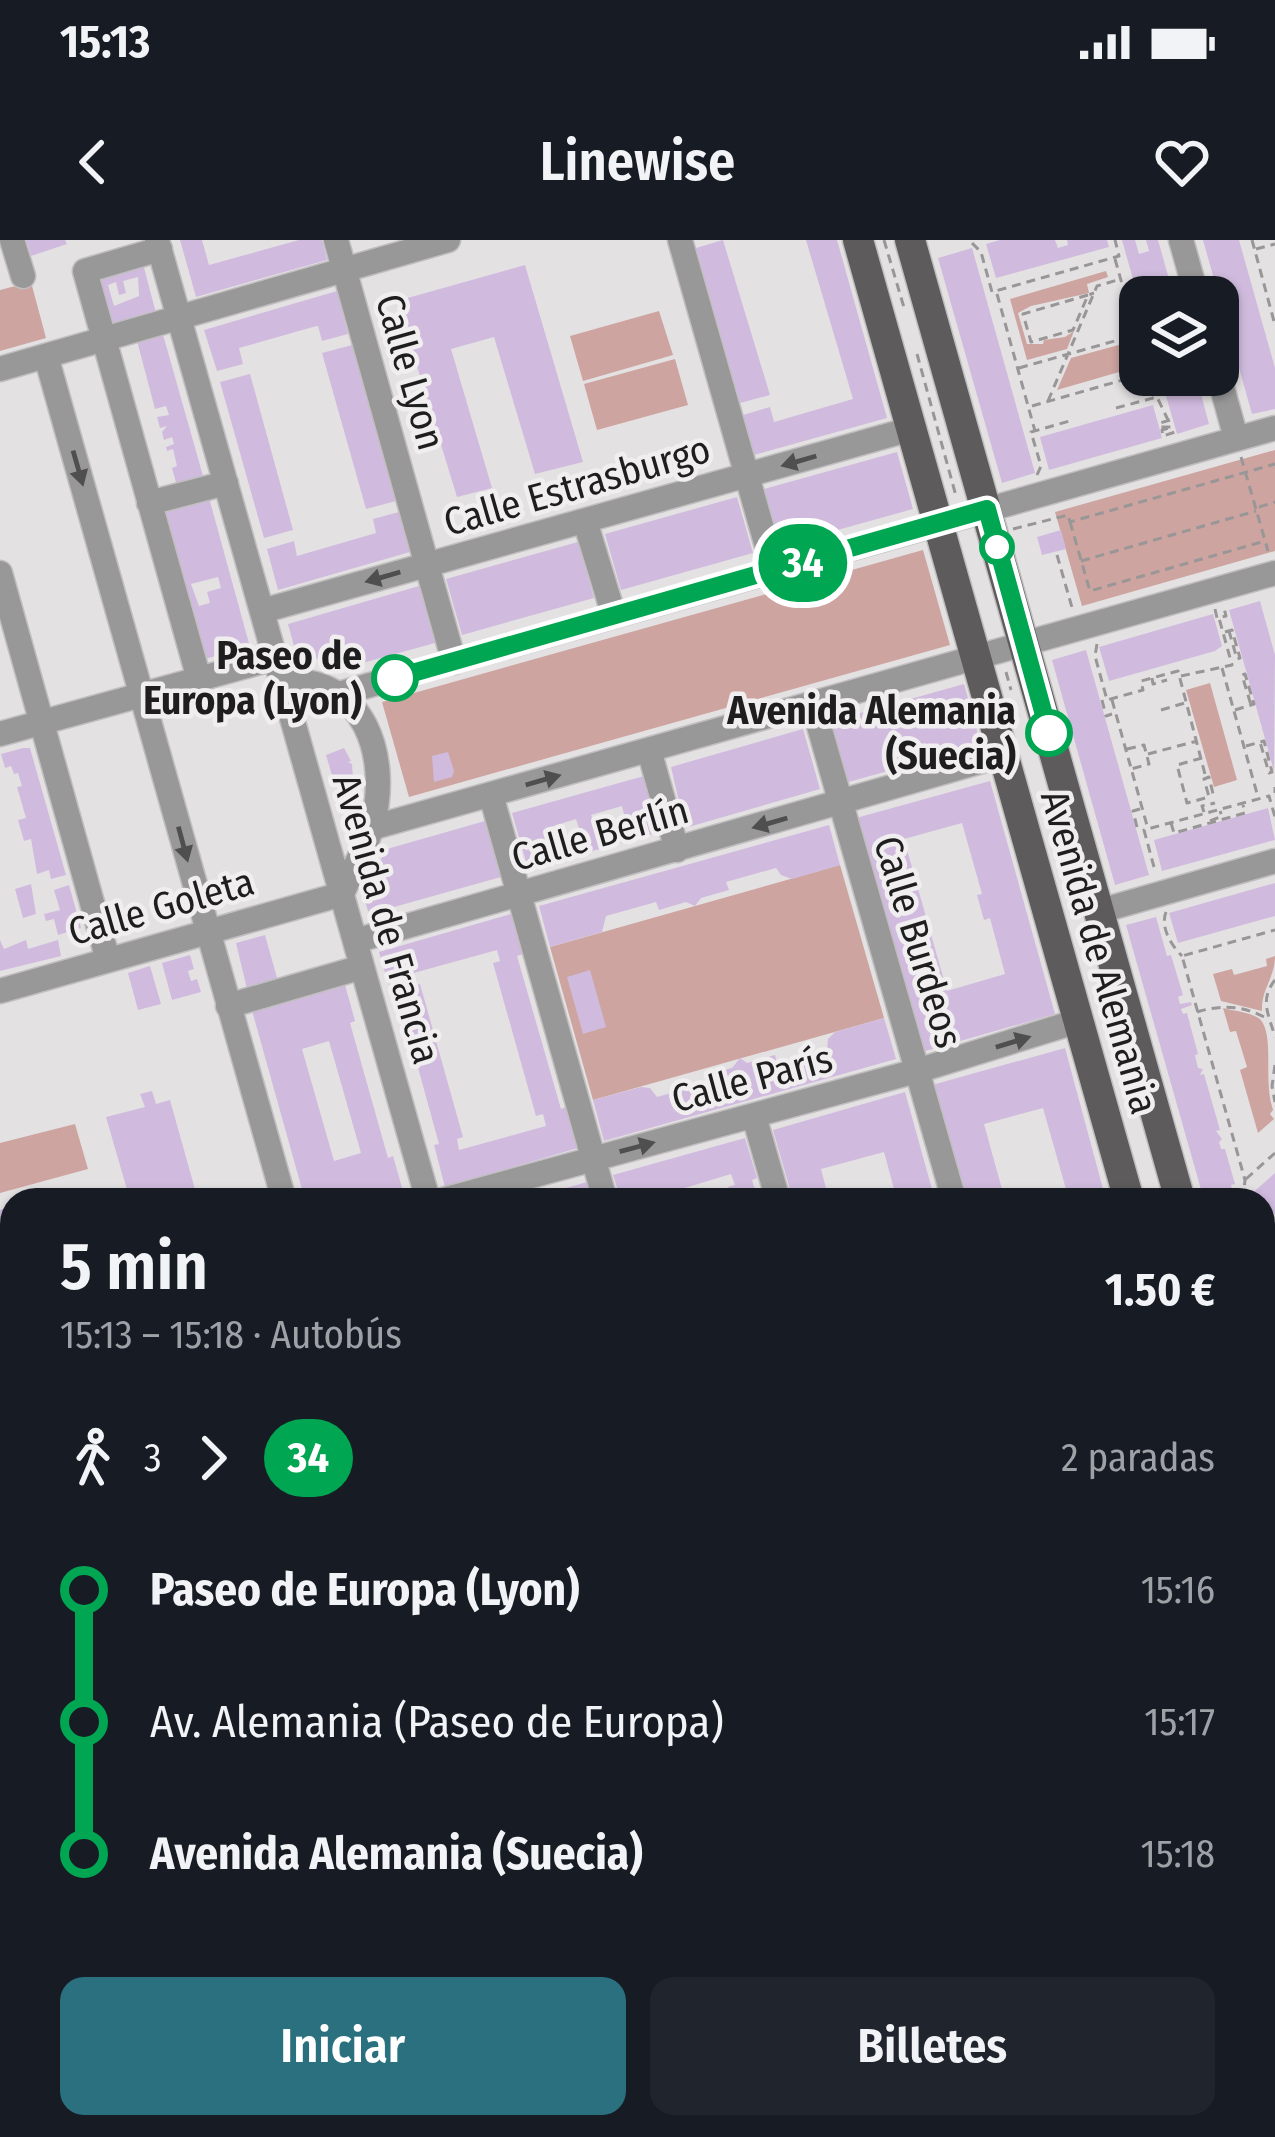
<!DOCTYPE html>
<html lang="es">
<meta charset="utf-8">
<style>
:root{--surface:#171b24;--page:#20242c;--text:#f1f3f6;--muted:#9ea1a6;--accent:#2a707e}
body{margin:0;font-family:"Fira Sans Condensed",sans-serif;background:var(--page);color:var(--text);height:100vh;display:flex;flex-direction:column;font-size:45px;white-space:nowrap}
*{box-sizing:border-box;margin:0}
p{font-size:39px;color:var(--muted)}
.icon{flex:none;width:66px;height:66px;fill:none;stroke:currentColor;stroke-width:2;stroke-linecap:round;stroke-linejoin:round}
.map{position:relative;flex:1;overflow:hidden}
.sheet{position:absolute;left:0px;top:948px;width:1275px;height:951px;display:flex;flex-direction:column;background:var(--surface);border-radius:36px 36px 0 0;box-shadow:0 3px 9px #0004}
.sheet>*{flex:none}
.badge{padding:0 24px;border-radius:39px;font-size:42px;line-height:78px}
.tools{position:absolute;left:1119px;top:36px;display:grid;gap:24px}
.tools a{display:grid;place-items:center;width:120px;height:120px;border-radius:24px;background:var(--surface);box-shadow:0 3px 9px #0004;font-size:60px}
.map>.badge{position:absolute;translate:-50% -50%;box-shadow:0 0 0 6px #fff}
.legs{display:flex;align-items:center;gap:18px;height:132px;padding:0 60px;font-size:39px}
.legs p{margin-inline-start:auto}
.head{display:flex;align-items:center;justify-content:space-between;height:204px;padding:0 60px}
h1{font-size:66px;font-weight:600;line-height:90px}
.primary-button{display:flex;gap:24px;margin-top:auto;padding:24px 60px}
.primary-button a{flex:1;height:138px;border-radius:24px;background:var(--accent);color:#fff;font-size:48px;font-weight:600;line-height:138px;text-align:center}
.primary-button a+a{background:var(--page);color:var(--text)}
ul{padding:0 60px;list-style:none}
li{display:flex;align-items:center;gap:42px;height:132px;font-size:45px}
li i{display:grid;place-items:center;width:18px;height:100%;margin:0 15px;background:currentColor}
li i::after{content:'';width:30px;height:30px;margin:-15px;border:9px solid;border-radius:50%;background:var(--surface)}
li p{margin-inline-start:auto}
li:first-child i{background:linear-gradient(#0000 50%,currentColor 0)}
li:last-child i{background:linear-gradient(currentColor 50%,#0000 0)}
.status{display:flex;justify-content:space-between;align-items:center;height:84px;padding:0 60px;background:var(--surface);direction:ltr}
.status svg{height:33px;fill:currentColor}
header{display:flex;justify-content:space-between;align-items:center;height:156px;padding:0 60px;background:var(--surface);font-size:54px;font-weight:600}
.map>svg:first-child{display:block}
</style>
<div class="status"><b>15:13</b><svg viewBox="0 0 49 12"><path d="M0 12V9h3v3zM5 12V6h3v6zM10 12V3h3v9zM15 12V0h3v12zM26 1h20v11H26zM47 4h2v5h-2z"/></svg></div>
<header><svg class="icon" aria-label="back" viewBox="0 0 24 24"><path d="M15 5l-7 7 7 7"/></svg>Linewise<svg class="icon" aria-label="heart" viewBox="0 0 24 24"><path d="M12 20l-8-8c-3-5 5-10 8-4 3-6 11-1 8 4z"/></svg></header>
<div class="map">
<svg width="1275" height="1897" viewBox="0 0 1275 1897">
<rect width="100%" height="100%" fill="#e4e1e3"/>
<path fill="#cda49f" d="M1106,31L1108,37L1087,44L1089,53L1031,66L1018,73L1027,104H1043L1044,100L1065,97L1074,91L1067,109L1027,120L1010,59Z
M31,42L46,98L0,111V50Z
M659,71L673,115L583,141L570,96Z
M1126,103L1133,128L1057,150L1071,118Z
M675,119L688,165L597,190L584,144Z
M1275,210V311L1082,366L1055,272Z
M923,310L950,405L409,557L382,462Z
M1210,443L1237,540L1214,547L1186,450Z
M840,625L884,778L593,860L550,707Z
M1275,716C1275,738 1261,749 1262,771L1221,761L1213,734L1232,729L1234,735L1267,726L1266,719Z
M1223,768C1234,771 1250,772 1260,779C1275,796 1263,840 1273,870L1270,874L1274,879L1258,893L1240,830L1247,827L1236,791L1230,792Z
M75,884L88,929L0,953V903Z
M1275,1184V1897H369L380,1887H1263V1187Z"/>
<path fill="#d0bbde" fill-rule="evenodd" d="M26,0H65L67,4L31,16Z
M180,0H202L209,25L299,0H322L327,20L196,57Z
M723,0L770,155L740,163L696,8Z
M806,0H837L887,178L754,215L743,175L770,167L774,182L853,159Z
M1000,0H1055L1058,8L1068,5L1067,0H1107L1109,7L996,38L986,4Z
M1122,0H1135L1139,14L1149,11L1146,0H1158L1174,57H1138Z
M1203,0H1239L1275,128V169L1252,174Z
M972,8L1035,233L1002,243L938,18Z
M142,20L157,77L114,91L90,35ZM138,37L139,56L114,66L108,45L116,42L119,55L126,53L123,41Z
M525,25L583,222L535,234L494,97L451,109L492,248L457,257L397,61Z
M337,51L348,94L322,101L318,86L313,87L239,108L243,124L217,131L204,90Z
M162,91L205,243L178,250L172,228L177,226L173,209L167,211L166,207L174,204L172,197L164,200L162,192L167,186L160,188L157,177L169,175L166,166L155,169L136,97Z
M352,105L396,261L366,269L322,113Z
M250,134L293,290L264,298L220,142Z
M1160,135H1196L1209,184L1177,194Z
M1153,165L1162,198L1049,230L1040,197Z
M897,212L913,269L780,306L764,249Z
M208,254L250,407L197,421L155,268ZM218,337L221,348L207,352L210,363L199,366L191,344Z
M737,257L753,313L621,350L605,294Z
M399,272L410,312L278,350L267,309L294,301L297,316L376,293L373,279Z
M1061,290L1066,309L1042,315L1037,297Z
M578,302L594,358L462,395L446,339Z
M419,346L435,403L337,430L335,424L322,422L294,406L288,384Z
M1260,361L1275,415L1274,531L1229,370Z
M1213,374L1222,406L1215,411L1109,441L1099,407Z
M1086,410L1149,635L1115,645L1052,420Z
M964,444L981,505L845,543L828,482Z
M803,489L820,549L685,588L671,527Z
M23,508H30L66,635L51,639L49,630L37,634L31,599L24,601L18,580L26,578L17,547L22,546L18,533L14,534L11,526L5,528L1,514Z
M344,508L351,521L348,522L352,524L353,539L334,542L326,515Z
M448,512L454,531L452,537L434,542L432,516Z
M644,536L660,592L528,629L512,573ZM622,566L625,578L595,587L591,575ZM576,579L580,591L550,599L547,588Z
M990,541L1055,774L922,812L856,578ZM962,583L982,654L977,655L984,680L990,678L1005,734L947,751L904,599Z
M1268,568L1275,600L1162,631L1154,600Z
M485,581L501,637L369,674L362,652L387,609Z
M829,585L840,625L792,639L781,635L776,628L726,642L729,650L701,658L695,666L686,662L659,670L656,662L606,676L602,692L550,707L539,666Z
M1275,643V676L1178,703L1169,673Z
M31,644L36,674L23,678L15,649Z
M69,645L81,688L58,695L54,679L46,681L44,674L60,670L54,650Z
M511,674L523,714L517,716L561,869L566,867L578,908L445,947L434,905L439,904L398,755L396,751L391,752L379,712ZM497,710L500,721L493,723L536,876L543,874L546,886L459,910L457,899L463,897L420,744L413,746L410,734Z
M1156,677L1167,716L1171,715L1183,755L1178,757L1180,764L1191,762L1192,765L1181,769L1183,774L1187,773L1198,814L1195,815L1198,828L1203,829L1200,835L1204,834L1220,890L1216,891L1222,899L1219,902L1221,909H1225L1235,944L1231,945L1235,960H1204L1126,685Z
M265,695L279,745L248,753L236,703Z
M0,700L4,709L26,700L28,709L58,700L61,716L0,731Z
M190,715L194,729L188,731L191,741L197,739L201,752L172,760L162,723Z
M150,726L161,764L138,770L128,733Z
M590,730L606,787L583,794L567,737Z
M344,741L355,781L350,783L388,918L393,916L405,958L396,960H305L251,767ZM329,801L361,913L334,921L302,809Z
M884,778L896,819L604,901L593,860L641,847L650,848L657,857L707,843L705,835L732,828L740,818L747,823L775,815L777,823L827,809L828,799L835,792Z
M1065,808L1106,960H1069L1043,868L984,884L1005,960H964L932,845Z
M152,851L156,864L170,860L198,960H130L106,877L145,867L140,854Z
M905,852L935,960H897L884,912L821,929L829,960H793L773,890Z
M745,898L757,938L752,940L758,960H732L728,947L735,945L731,934L645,960H621L613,935Z
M1275,933V974L1263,985V960H1250L1249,956Z
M587,942L592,960H528V959Z
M12,966V1073H11L0,1035V970Z
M12,1271V1359H11L0,1320V1274Z
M9,1511L12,1550L0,1553V1514Z"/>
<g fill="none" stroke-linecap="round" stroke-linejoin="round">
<g stroke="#c1bec0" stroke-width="27">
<path id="minor" d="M12,0L23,36
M157,0L428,960
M336,0L454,422
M680,0L774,331
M1181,0L1197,57
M160,9L85,31L199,439
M46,116L284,960
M0,129L448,0
M1218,133L1236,198
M149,263L226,243
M585,281L614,376
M0,333L108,720
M262,371L911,189
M342,453L1275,188
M813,465L954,960
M0,494L275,418
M649,510L677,610
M491,555L605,960
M371,588L1275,333
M1100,671L1275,621
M355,701L1003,515
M0,751L342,654C351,632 366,609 372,586C391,518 365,435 282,441
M228,766L362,727
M754,876L778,960
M443,960L920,830L1078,781
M0,1374L12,1419
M0,1462L12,1458
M9,1571L3,1581L12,1621
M0,1737L12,1734
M0,1805L12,1802
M467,1887L471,1897
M50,1897L61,1887"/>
</g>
<g stroke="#c1bec0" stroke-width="33">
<path id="major" d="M858,0L1129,960
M910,0L1180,960
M1263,1024L1275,1013
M1263,1084L1275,1087
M1263,1113H1275
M0,1392L12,1389
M273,1897L285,1887"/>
</g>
<path stroke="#999698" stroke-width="3" stroke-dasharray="9 6" stroke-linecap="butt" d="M884,0L905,71
M1252,0L1275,85
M972,3L981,12L992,52L1119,16L1115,0
M1256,9L1275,4
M1115,19L1140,108
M997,54L1035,191
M1088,55L1023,74L1031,102L1073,90L1088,55L1094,53
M917,114L956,256
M1019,128L1136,95
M1148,135L1154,156
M1048,161L1097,46L1121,39
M1032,166L1140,135
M1116,168L1157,157L1168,180
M1170,180L1160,183L1161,187H1172L1162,190L1163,196L1175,192
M1241,217L1268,311
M1037,235L1041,226L1031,192L1073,180
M1259,267L1275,262
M1070,282L1090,351L1265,301
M1013,289L1068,275L1070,282L1275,224
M1057,315L1073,371
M1081,321L1256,271
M1215,369L1217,378L1226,376L1224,368
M1225,392L1232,390L1240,418L1237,419L1229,391
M1097,404L1095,416L1107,460L1143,450L1141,441L1178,431L1206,538
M1222,428L1258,557
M1006,432L1011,450
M1181,436L1232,425L1219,378
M1152,438L1153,444L1167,440
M1102,460L1106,476L1112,474
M1112,460L1148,589
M1161,470L1185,463
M1235,470L1254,464L1245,434L1242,435L1251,465
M1246,506L1264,501L1272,532L1269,533L1260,502
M1127,509L1144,505L1149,524L1131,529
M1148,514L1197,501
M1202,518L1177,525L1187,563L1209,557L1204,539L1209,537L1213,554
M1275,547V553
M1204,572L1202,566L1215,563
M1210,581L1222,576L1220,571
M1171,583L1174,593L1245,573L1243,565
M1137,587L1133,571L1140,569
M1154,627L1144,590L1269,556L1275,577
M1166,672C1160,687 1171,705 1182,716
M1275,740C1259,760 1269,775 1275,797
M1197,772C1223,764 1245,766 1268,779
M1275,825L1272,846L1275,862
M1246,939L1275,913
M1243,960L1245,940L1182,716L1275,690
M1269,1044L1275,1063
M1263,1173L1275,1158
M1263,1179L1275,1170
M1263,1202L1275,1196
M1263,1346L1275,1390
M1263,1555L1275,1557
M1263,1859L1275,1845
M834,1887L841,1897
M898,1887L907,1897
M915,1887L924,1897
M347,1897L358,1887
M354,1897L366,1887
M1232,1897L1240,1887"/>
<use href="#minor" stroke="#999898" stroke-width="24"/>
<use href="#major" stroke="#5d5b5b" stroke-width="30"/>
</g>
<defs><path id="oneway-solid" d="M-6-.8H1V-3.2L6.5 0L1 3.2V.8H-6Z" transform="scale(3)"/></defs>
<g fill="#504f4f">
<use href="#oneway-solid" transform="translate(799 221) rotate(164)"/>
<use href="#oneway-solid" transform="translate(78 228) rotate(74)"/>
<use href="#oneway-solid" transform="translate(383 337) rotate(164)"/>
<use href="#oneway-solid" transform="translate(543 540) rotate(-16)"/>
<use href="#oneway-solid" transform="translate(770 583) rotate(164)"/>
<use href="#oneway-solid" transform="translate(183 604) rotate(75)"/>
<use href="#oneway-solid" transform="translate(1013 802) rotate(-17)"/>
<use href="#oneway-solid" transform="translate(637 907) rotate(-15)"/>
</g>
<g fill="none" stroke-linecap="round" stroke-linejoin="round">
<g stroke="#fff" stroke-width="27">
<path id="line-1" d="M395,438L987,269L1049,493"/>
</g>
<use href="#line-1" stroke="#00a651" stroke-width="18"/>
</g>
<g fill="#fff" stroke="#00a651" stroke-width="6">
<circle cx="997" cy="307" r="15"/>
<circle cx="395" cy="438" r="21"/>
<circle cx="1049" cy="493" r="21"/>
</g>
<g text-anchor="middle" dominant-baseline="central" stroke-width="9" stroke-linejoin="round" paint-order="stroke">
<g font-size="39" fill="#1f1e1f" stroke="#f1eef0">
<text transform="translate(410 132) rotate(74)">Calle Lyon</text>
<text transform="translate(577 246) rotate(-16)">Calle Estrasburgo</text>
<text transform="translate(600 594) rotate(-16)">Calle Berlín</text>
<text transform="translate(161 667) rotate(-16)">Calle Goleta</text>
<text transform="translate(386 679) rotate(74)">Avenida de Francia</text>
<text transform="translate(918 702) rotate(73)">Calle Burdeos</text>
<text transform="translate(1099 712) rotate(74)">Avenida de Alemania</text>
<text transform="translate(752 839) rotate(-15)">Calle París</text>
</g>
<g font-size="39" font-weight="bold" fill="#1f1e1f" stroke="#f1eef0" text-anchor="end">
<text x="362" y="416">Paseo de<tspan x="362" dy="45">Europa (Lyon)</tspan></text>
<text x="1016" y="471">Avenida Alemania<tspan x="1016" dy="45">(Suecia)</tspan></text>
</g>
</g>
</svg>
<div class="tools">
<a><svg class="icon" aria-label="layers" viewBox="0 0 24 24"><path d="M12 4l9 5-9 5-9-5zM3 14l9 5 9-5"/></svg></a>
</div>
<b class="badge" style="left:803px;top:323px;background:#00a651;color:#fff">34</b>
<section class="sheet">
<div class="head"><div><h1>5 min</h1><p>15:13 – 15:18 · Autobús</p></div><b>1.50 €</b></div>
<div class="legs"><svg class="icon" aria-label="walk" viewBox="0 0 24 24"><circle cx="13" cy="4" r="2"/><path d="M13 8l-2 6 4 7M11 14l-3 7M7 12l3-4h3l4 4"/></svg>3<svg class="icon" aria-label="forward" viewBox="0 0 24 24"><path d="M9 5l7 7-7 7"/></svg><b class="badge" style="background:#00a651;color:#fff">34</b><p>2 paradas</p></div>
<ul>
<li><i style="color:#00a651"></i><b>Paseo de Europa (Lyon)</b><p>15:16</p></li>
<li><i style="color:#00a651"></i><span>Av. Alemania (Paseo de Europa)</span><p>15:17</p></li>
<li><i style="color:#00a651"></i><b>Avenida Alemania (Suecia)</b><p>15:18</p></li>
</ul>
<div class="primary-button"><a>Iniciar</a><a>Billetes</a></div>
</section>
</div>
